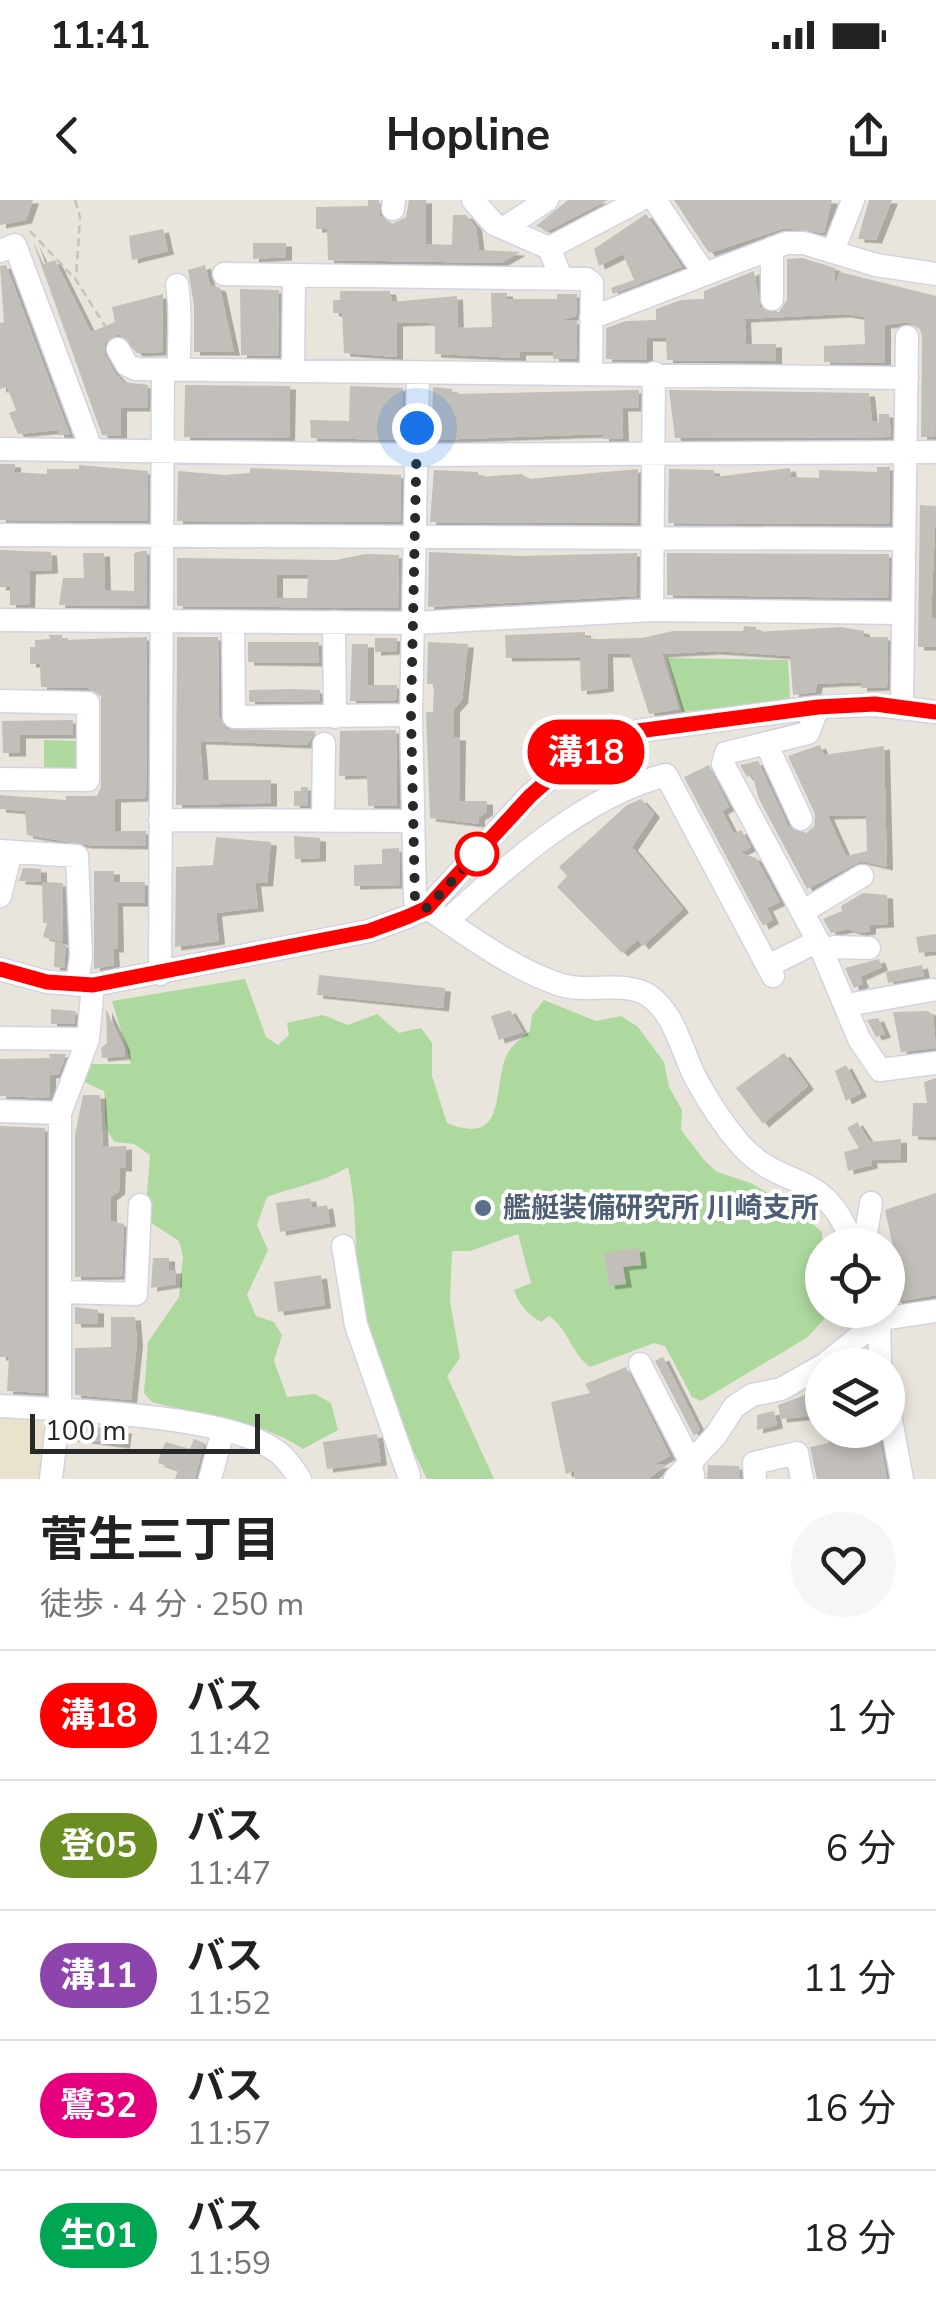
<!DOCTYPE html>
<html lang="ja">
<meta charset="utf-8">
<style>
:root{--surface:#fff;--page:#f6f6f6;--text:#222;--muted:#767676;--line:#e0e0e0}
body{margin:0;font-family:"Nunito Sans","Noto Sans JP",sans-serif;background:var(--page);color:var(--text);height:100vh;display:flex;flex-direction:column;font-size:38px;white-space:nowrap}
*{box-sizing:border-box;margin:0}
p{font-size:32px;color:var(--muted)}
.icon{flex:none;width:55px;height:55px;fill:none;stroke:currentColor;stroke-width:2;stroke-linecap:round;stroke-linejoin:round}
.map{position:relative;height:1279px;overflow:hidden}
.panel{display:flex;flex-direction:column;background:var(--surface);flex:1}
.panel>*{flex:none}
.badge{padding:0 20px;border-radius:32px;font-size:35px;line-height:65px}
.tools{position:absolute;left:805px;top:1028px;display:grid;gap:20px}
.tools a{display:grid;place-items:center;width:100px;height:100px;border-radius:50%;background:var(--surface);box-shadow:0 5px 15px #0003;font-size:50px}
.scale{position:absolute;left:30px;bottom:25px;width:230px;box-sizing:border-box;padding-left:10px;border:5px solid #292929;border-top:0;font-size:28px;line-height:35px;white-space:nowrap;color:#292929;-webkit-text-stroke:8px #fff;paint-order:stroke}
.you{position:absolute;width:50px;height:50px;margin:-25px;border:8px solid #fff;border-radius:50%;background:#1a73e8;box-shadow:0 0 0 15px #1a73e833}
.map>.badge{position:absolute;translate:-50% -50%;box-shadow:0 0 0 5px #fff}
.round{display:grid;place-items:center;flex:none;width:105px;height:105px;border-radius:52px;background:var(--page)}
.head{display:flex;align-items:center;justify-content:space-between;height:170px;padding:0 40px}
h1{font-size:48px;font-weight:700;line-height:75px}
ul{padding:0;list-style:none}
li{display:flex;align-items:center;gap:30px;height:130px;padding:0 40px;border-top:2px solid var(--line)}
li div{flex:1}
li b{display:block;font-size:38px}
li em{font-style:normal}
li .badge{min-width:110px;font-weight:700;text-align:center}
.status{display:flex;justify-content:space-between;align-items:center;height:70px;padding:0 50px;background:var(--surface);direction:ltr}
.status svg{height:28px;fill:currentColor}
header{display:flex;justify-content:space-between;align-items:center;height:130px;padding:0 40px;background:var(--surface);font-size:45px;font-weight:700}
.map>svg:first-child{display:block}
</style>
<div class="status"><b>11:41</b><svg viewBox="0 0 49 12"><path d="M0 12V9h3v3zM5 12V6h3v6zM10 12V3h3v9zM15 12V0h3v12zM26 1h20v11H26zM47 4h2v5h-2z"/></svg></div>
<header><svg class="icon" aria-label="back" viewBox="0 0 24 24"><path d="M15 5l-7 7 7 7"/></svg>Hopline<svg class="icon" aria-label="share" viewBox="0 0 24 24"><path d="M12 15V3M7 8l5-5 5 5M5 13v7h14v-7"/></svg></header>
<div class="map">
<svg width="936" height="1279" viewBox="0 0 936 1279">
<defs>
<filter id="shadow"><feDropShadow dx="6" dy="3.5" stdDeviation="0" flood-color="#0004"/></filter>
</defs>
<rect width="100%" height="100%" fill="#e9e5dc"/>
<path fill="#e9e3cd" d="M0,1216L40,1218L49,1224L42,1279H0Z"/>
<path fill="#add99f" d="M667,458L788,460L790,500L682,512Z
M44,540L80,541V565L74,572H44Z
M245,779L266,837L278,845L289,835L287,823L323,815L348,825L377,814L399,833L421,828L432,843V876L447,923C504,946 494,896 504,862C508,848 518,841 530,831L532,815L544,800L596,821L621,816L638,827L664,862L669,887L682,910L681,930L705,961L717,972L751,983L798,1011L822,1032V1110H832L808,1137L701,1201L692,1197L665,1146L654,1143L590,1167C571,1153 567,1127 549,1116L541,1122C529,1115 518,1104 514,1090L531,1083L518,1034L470,1051H452L450,1101L460,1158L447,1176L494,1279H427C396,1217 370,1151 359,1082C354,1044 357,1004 348,967C322,983 296,986 267,997L257,1025L268,1050L247,1095L256,1116L274,1122L282,1135L274,1161L287,1197L315,1194L331,1203L338,1230L303,1249C253,1217 208,1218 152,1202L144,1193L148,1142L179,1097L183,1057L179,1041L145,1019L150,955L134,944L115,942C100,926 107,911 104,891L82,881L90,864H131L112,801Z"/>
<path fill="#c2beb9" fill-rule="evenodd" filter="url(#shadow)" d="M0,0H33L26,20L0,25Z
M368,0H379L380,16L392,24L406,17L409,0H426V44L452,45L453,15H466L476,27L479,50L520,52L501,63L328,60L327,29H316V7L368,6Z
M568,0H608L548,31L536,26Z
M674,0H832L824,33L785,28L709,53Z
M869,0H892L876,40L858,39Z
M646,14L682,67L613,94L611,88L634,80L623,54L599,66L594,49Z
M163,29L168,51L132,60L129,36Z
M33,42L44,64L55,60L91,132L115,122L112,107L163,94L162,152L137,153L119,134L105,142V155L115,173L124,182L148,185V208H121V236L102,235Z
M253,43H286V57L253,59Z
M802,58L835,68L834,87L840,72L936,96L935,237H921L922,137L920,129L908,122L885,125V163L824,162V146L865,144L864,117L844,114L745,119L746,144H776V161L667,160L666,138H647V160L606,159V128L626,121L656,120V109L681,100L704,99V91L754,71L760,107L779,112L787,100V59Z
M6,65L70,235H58V230L18,234L9,213L16,210L7,187L0,189V123L4,122L0,66Z
M205,65L210,85L220,88L234,152H194V105L188,70Z
M240,89L279,90L278,156L241,155Z
M340,91H390L392,102L457,96L458,128L492,127L491,93H507V99H557V94H577L576,116L562,120L577,121L576,159H553V152H520V158L435,154V125L427,122L397,123V157L344,153L342,113H333V100H340Z
M185,185L290,186L289,238L184,237Z
M350,186L403,188L402,240L311,238L310,220L349,221Z
M433,187L452,189V194L639,190V208H622L623,239H603V234L432,240Z
M669,190L869,193L872,221L879,222V214H889L891,237L675,238Z
M0,264H15V272L47,274V269H79V265L148,271L147,321L0,320Z
M877,267H890L889,324L668,323L669,269L714,270V277L790,268L791,277L819,278V270L877,272Z
M250,268L401,275L400,322L177,321L178,271L225,275L250,273Z
M638,269V323L430,322L434,270L478,272V277L522,274L528,279Z
M920,305L936,306L931,418H936V447H918Z
M0,350L51,352L52,370L30,371L29,405H10V387H0Z
M142,351H147V406L59,405L63,378H84L83,353H104L105,390L134,391V353Z
M429,352L521,356L637,353V396L428,407Z
M667,353L889,354L888,398L667,395Z
M365,354L399,355L398,408L177,406V358L336,360ZM277,375H308L307,398H277Z
M744,426L756,427V432L841,427L864,431V437H888L887,487L861,488V482L817,484L815,492L793,495L790,456L715,451L662,454L679,509L649,514L630,454H607L608,488L595,490L581,491L580,457L506,458L505,435L585,432V437L596,439L642,438L673,431H743Z
M49,435H62V440L147,437L146,598L115,599V631H146V646L86,645L27,635L25,611L0,609V595L66,600V596H97L101,587V496L88,488L41,487L40,464H30V447H35V440L50,439Z
M177,437H218L219,517L226,529L316,531L307,545L200,541L203,580H271V603L176,605Z
M375,438H397V451L375,452Z
M248,442H319V463L248,462Z
M428,442L468,444L462,500L454,509V537H460L459,601H487V612L479,617V624L430,618L426,512H433L434,484H427Z
M352,444H368V485H397L396,500L350,501Z
M292,489L320,490V501L249,502V490Z
M73,520V535H20V553H3L2,521Z
M564,522L569,540L545,550L539,526Z
M396,530L397,606H368L367,575L339,576L340,531Z
M820,545L824,555L884,546L887,667L861,661L807,689L759,599L752,574L747,577L740,565L758,561L788,626L806,633L814,627L815,614L788,556ZM866,615L867,651L846,656L828,616Z
M709,565L729,607L722,611L734,634L741,630L751,647L740,653L756,658L780,702L767,708L773,720L763,726L684,577Z
M301,587H308V606H294V591H301Z
M641,599L654,614L632,647L683,709L643,746L638,740L622,753L557,687L567,676L559,667L627,605Z
M294,636L320,638V658L295,659Z
M216,637L271,642L267,683H255L258,708L216,713L219,741L175,747L176,667L213,665Z
M399,648L400,685L354,686V665L382,664V649Z
M23,668L41,669V682L19,681Z
M94,671H114V682H145V703H117L118,749H113L114,765L94,769Z
M42,682L63,683L62,742L43,737L47,723H43Z
M863,693L887,695L888,724L870,725V731L860,733L848,729L831,733L823,719L842,711L841,706Z
M936,734V751L919,753L916,737Z
M55,742L66,745L64,768L54,767Z
M879,759L882,767L860,777L863,784L854,788L845,768Z
M922,765L924,776L888,783L886,772Z
M319,775L445,788L443,808L317,795Z
M51,809L76,811L74,824H51Z
M106,809L124,847L125,856L102,858L101,848L107,843Z
M510,810L523,832L499,840L491,816Z
M928,811L933,815L936,848L901,852L893,812Z
M878,818L885,834L876,837L867,820Z
M784,853L808,886L763,924L736,888Z
M49,854H66L59,874L50,875V898L0,896V859L50,858Z
M846,865L861,893L846,901L835,871Z
M936,878V937L912,936L913,903H927L924,882Z
M83,895H100L103,947L126,946V968H120L119,991L111,997V1021L124,1024L122,1076L75,1077V935Z
M857,922L870,942L901,939V959L871,960L872,965L848,971L844,952L859,948L847,928Z
M0,926L45,928V1193L7,1191L9,1157H0Z
M936,993V1095L896,1102L893,1092L902,1089L885,1010Z
M310,998L312,1008L327,1005L330,1023L280,1032L276,1003Z
M639,1048L641,1065L623,1067L626,1084L609,1086L604,1053Z
M153,1058H169V1070H176V1084L151,1088Z
M321,1075L325,1105L278,1112L274,1082Z
M75,1107L98,1110V1124H75Z
M111,1117H135L137,1143L131,1200L75,1195V1148L111,1147Z
M663,1157L700,1230L694,1236L655,1161Z
M626,1167L670,1256L653,1265L668,1264L648,1279H575L574,1271L566,1274L551,1202L590,1193L585,1184Z
M811,1193L813,1204L822,1202V1215L781,1219L778,1205Z
M774,1211L777,1225L757,1230V1215Z
M72,1225L126,1230L124,1245L71,1238Z
M878,1230L887,1279H817L810,1247L829,1243L826,1232Z
M377,1234L381,1262L327,1269L323,1242Z
M194,1239L204,1243L195,1279H175L178,1270L158,1263L161,1251L166,1242L190,1249Z
M708,1265L739,1266L740,1279H707Z"/>
<g fill="none" stroke-linecap="round" stroke-linejoin="round">
<g stroke="#d2d3e0" stroke-width="25">
<path id="minor" d="M473,0L494,24L549,48L561,77
M655,0L704,73
M393,9L394,0
M506,27L547,0
M549,48L640,0
M0,51L15,45L92,251
M833,51L853,0
M224,74L587,79L592,83L591,173
M177,85C182,114 178,140 179,170
M772,99V48
M591,118L786,43H804L876,65L936,74
M118,149L127,165L136,169L907,178
M293,171L294,75
M418,174L411,515L415,700C462,730 504,765 558,784C585,794 624,780 648,795C675,813 682,852 696,879C708,901 723,924 739,943C782,993 824,965 853,1045
M0,249L417,255L936,252
M0,335L904,339
M652,410L654,173
M0,420L415,423L652,410L901,413
M334,422L335,517
M233,423L234,517L411,515
M0,501L88,503V580L0,579
M818,507L808,533L726,553L723,564L818,741L859,839L880,870L936,863
M902,507L907,137
M766,543L801,619
M160,620L411,621
M323,620L324,544
M0,651L77,656L81,756L77,785
M0,696L11,652
M802,712L862,676
M449,719C508,665 586,595 666,575L773,776
M823,751L835,747L869,748
M768,766L818,741
M0,769L47,782L93,785L369,731L407,717L427,708L529,596L565,565L638,531L818,507L875,505L936,512
M160,774L163,170
M847,805L932,790
M0,838L88,839
M0,911L60,913
M869,1045L866,1034L871,1003
M343,1046L356,1125L409,1276
M63,1092L136,1094L140,1005
M879,1113L880,1165
M640,1164L691,1263L693,1276
M824,1165L881,1119L936,1111
M888,1204L902,1279
M0,1206C64,1210 224,1214 275,1250C286,1257 293,1269 300,1279
M51,1279L60,1198V913L88,839L93,785
M210,1279L223,1231
M675,1279L716,1235L734,1207L752,1195L781,1189L822,1166
M755,1279L754,1263L797,1253L802,1279"/>
</g>
<path stroke="#c3c3c3" stroke-width="2.5" stroke-dasharray="8 5" stroke-linecap="butt" d="M75,0L80,17L76,78
M30,31L76,80L110,134"/>
<use href="#minor" stroke="#fff" stroke-width="22"/>
</g>
<g fill="none" stroke-linecap="round" stroke-linejoin="round">
<g stroke="#fff" stroke-width="22">
<path id="line" d="M0,769L47,782L93,785L369,731L407,717L427,708L530,596L565,565L638,531L818,507L875,504L936,512"/>
</g>
<use href="#line" stroke="#f00" stroke-width="15"/>
<path stroke="#292929" stroke-width="10" stroke-dasharray="0 18" d="M417,228L411,515L415,700L427,708L484,647L477,654"/>
</g>
<circle fill="#fff" stroke="#f00" stroke-width="5" cx="477" cy="654" r="20"/>
<circle fill="#5c6f8a" stroke="#fff" stroke-width="4" cx="483" cy="1008" r="10"/>
<g text-anchor="middle" dominant-baseline="central" stroke-width="8" stroke-linejoin="round" paint-order="stroke">
<g font-size="28" font-weight="bold" fill="#4e5e75" stroke="#fff" text-anchor="start">
<text x="503" y="1008">艦艇装備研究所 川崎支所</text>
</g>
</g>
</svg>
<div class="tools">
<a><svg class="icon" aria-label="locate" viewBox="0 0 24 24"><circle cx="12" cy="12" r="6"/><path d="M12 2v4M12 18v4M2 12h4M18 12h4"/></svg></a>
<a><svg class="icon" aria-label="layers" viewBox="0 0 24 24"><path d="M12 4l9 5-9 5-9-5zM3 14l9 5 9-5"/></svg></a>
</div>
<div class="scale">100 m</div>
<div class="you" style="left:417px;top:228px"></div>
<b class="badge" style="left:586px;top:552px;background:#f00;color:#fff">溝18</b>
</div>
<section class="panel">
<div class="head"><div><h1>菅生三丁目</h1><p>徒歩 · 4 分 · 250 m</p></div><a class="round"><svg class="icon" aria-label="heart" viewBox="0 0 24 24"><path d="M12 20l-8-8c-3-5 5-10 8-4 3-6 11-1 8 4z"/></svg></a></div>
<ul>
<li><span class="badge" style="background:#f00;color:#fff">溝18</span><div><b>バス</b><p>11:42</p></div><em>1 分</em></li>
<li><span class="badge" style="background:#6b8e23;color:#fff">登05</span><div><b>バス</b><p>11:47</p></div><em>6 分</em></li>
<li><span class="badge" style="background:#8e44ad;color:#fff">溝11</span><div><b>バス</b><p>11:52</p></div><em>11 分</em></li>
<li><span class="badge" style="background:#e6007e;color:#fff">鷺32</span><div><b>バス</b><p>11:57</p></div><em>16 分</em></li>
<li><span class="badge" style="background:#00a651;color:#fff">生01</span><div><b>バス</b><p>11:59</p></div><em>18 分</em></li>
</ul>
</section>
